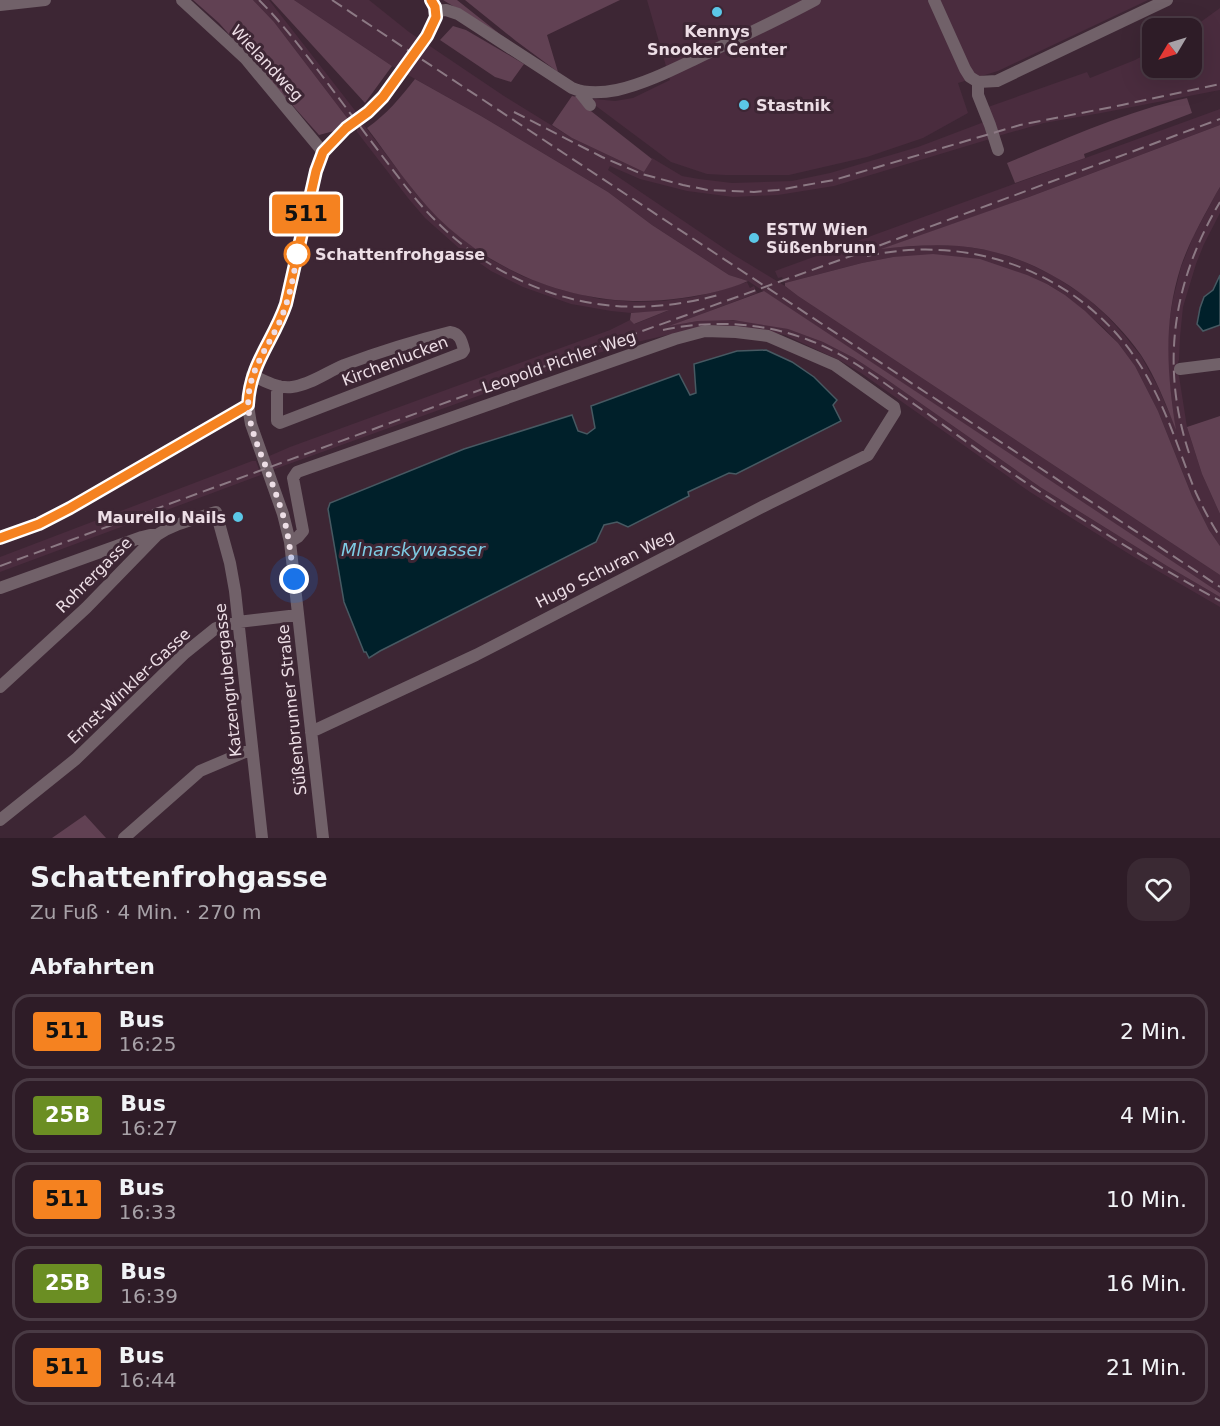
<!DOCTYPE html>
<html lang="de">
<meta charset="utf-8">
<style>
:root{--surface:#2e1c27;--page:#3a2933;--text:#f1f3f6;--muted:#a7a1a7;--line:#493a44}
body{margin:0;font-family:"DejaVu Sans",sans-serif;background:var(--page);color:var(--text);height:100vh;display:flex;flex-direction:column;font-size:22px;white-space:nowrap}
*{box-sizing:border-box;margin:0}
p{font-size:20px;color:var(--muted)}
.icon{flex:none;width:33px;height:33px;fill:none;stroke:currentColor;stroke-width:2;stroke-linecap:round;stroke-linejoin:round}
.map{position:relative;height:838px;overflow:hidden}
.sheet{display:flex;flex-direction:column;background:var(--surface);flex:1}
.sheet>*{flex:none}
.badge{padding:0 12px;border-radius:4px;font-size:21px;line-height:39px}
.needle{width:39px;rotate:232deg}
.controls{position:absolute;left:1142px;top:18px;display:grid;gap:12px}
.controls a{display:grid;place-items:center;width:60px;height:60px;border-radius:12px;background:var(--surface);box-shadow:0 6px 24px #0002,0 0 0 2px var(--line);font-size:30px}
.you{position:absolute;width:30px;height:30px;margin:-15px;border:4px solid #fff;border-radius:50%;background:#1a73e8;box-shadow:0 0 0 9px #1a73e833}
.map>.badge{position:absolute;translate:-50% -50%;box-shadow:0 0 0 3px #fff}
h2{padding:0 30px;font-size:22px;line-height:54px}
.round{display:grid;place-items:center;flex:none;width:63px;height:63px;border-radius:18px;background:var(--page)}
.head{display:flex;align-items:center;justify-content:space-between;height:102px;padding:0 30px}
h1{font-size:28px;font-weight:600;line-height:45px}
ul{padding:0;list-style:none}
li{display:flex;align-items:center;gap:18px;height:75px;margin:0 12px 9px;padding:0 18px;border:3px solid var(--line);border-radius:18px}
li div{flex:1}
li b{display:block;font-size:22px}
li em{font-style:normal}
li .badge{min-width:66px;font-weight:700;text-align:center}
.map>svg:first-child{display:block}
</style>
<div class="map">
<svg width="1220" height="838" viewBox="0 0 1220 838">
<rect width="100%" height="100%" fill="#3d2634"/>
<path fill="#4a2c3e" d="M253,0H269L357,113L348,119L274,22Z
M294,0H369L409,32L504,96L572,138L644,172L652,158L682,176L699,179L732,183L792,181L830,173L918,147L984,122L990,139L834,186L778,195L733,197L687,191L640,179L610,166L608,170L734,255L785,286L798,296L1220,575V593L748,281L729,275L652,225L608,192L481,116L392,66Z
M647,0H1148L998,71L958,83L968,113L923,138L867,157L789,175H725L707,174L671,162L592,103L594,99L615,101L633,98L670,80Z
M1220,8V90L1101,113L1044,123L998,136L988,107L1087,72L1090,78L1135,60L1152,51V68H1191V29Z
M1220,109V125L1029,197L885,248L931,245L961,246L993,251L1025,262L1054,276L1086,297L1108,317L1125,336L1141,356L1157,385L1175,426L1167,363L1168,329L1173,299L1181,267L1193,237L1217,192L1220,187V213L1204,244L1196,264L1183,307L1180,337L1179,360L1177,365L1176,372L1179,376L1187,427L1202,474L1220,514V546L1209,530L1192,496L1158,411L1135,366L1118,343L1104,328L1065,295L1047,284L893,257L862,263L785,283L782,277L778,278L775,271Z
M363,124L417,195L439,218L490,259L522,276L558,289L600,299L636,302L663,301L693,297L714,292L747,282L750,288L754,286L757,293L673,325L698,321L715,319L753,322L789,329L823,342L854,358L886,379L1040,487L1167,566L1220,597V607L1134,557L1030,492L861,373L841,361L785,335L762,331L694,329L628,344L595,354L272,470L267,457L290,447L610,330L630,320L635,324L667,311L631,313L611,311L571,304L523,287L491,271L461,250L425,218L408,198L357,132V129Z
M252,461H256L261,475L0,572V557Z"/>
<path fill="#614153" d="M193,0H253L274,22L348,119L334,131L319,135L219,23Z
M271,0H294L392,66L365,103Z
M443,0H457L501,35Z
M465,0H620L547,35L558,72L516,41Z
M453,26L466,30L524,64L511,82L495,77L440,40Z
M415,79L481,116L608,192L652,225L729,275L748,281C728,290 704,295 682,298C593,311 503,281 438,218C411,191 390,158 367,128C388,113 399,99 415,79Z
M572,96L577,97L582,104L652,159L644,172L572,138L552,125Z
M1187,98L1192,113L1084,154L1085,158L1015,183L1007,163C1066,139 1124,112 1187,98Z
M1220,125V187L1217,192C1204,216 1190,240 1181,266C1163,322 1167,373 1176,430C1166,404 1156,378 1141,355C1100,296 1031,252 959,246C933,244 907,246 881,249L1029,197Z
M933,254L980,259L1027,275L1047,284L1065,295L1085,311L1118,343L1135,366L1158,411L1192,496L1209,530L1220,546V575L798,296L785,286V283L862,263L893,257Z
M764,291L1172,561L1220,593V597L1167,566L1040,487L886,379L854,358L823,342L788,329L733,320L698,321L669,326Z
M669,310L634,324L630,320L631,313Z
M1220,416V514L1202,474L1187,427Z
M85,815L106,838H52Z"/>
<path fill="#00202a" stroke="#475962" stroke-width="1.5" d="M1220,275V325L1203,331L1197,324L1200,308L1204,297L1213,290Z
M766,350L792,362L814,377L837,400L833,405L841,421L736,474L729,473L688,492L689,496L628,527L617,522L604,525L596,542L380,651L369,658L366,652H364L344,602L328,509L330,503L464,449L572,415L578,431L587,434L595,428L591,406L679,374L690,395L696,393L694,364L737,351Z"/>
<g fill="none" stroke-linecap="round" stroke-linejoin="round">
<path stroke="#57424f" stroke-width="12" stroke-dasharray="12 6" stroke-linecap="butt" d="M404,69L427,36"/>
<path stroke="#716169" stroke-width="12" d="M182,0L245,58L323,152
M934,0L965,69L970,77L978,82
M0,5L45,0
M437,11L446,10L458,14L572,88C586,94 602,93 617,90C644,84 670,71 695,59C735,40 776,21 815,0
M427,36C434,22 441,15 431,0
M978,82L997,81L1167,0
M978,82V95L990,125L998,150
M578,90L590,105
M1180,369L1220,364
M252,375C264,381 279,389 292,387C310,385 327,372 344,365C379,352 414,341 450,332C460,333 462,342 464,350L462,353L280,423L277,421V393L279,386
M0,538L39,524L59,514L248,405
M290,542L298,537L303,531L293,478L297,472L675,339L705,331L736,332L768,336L835,365L894,407L895,412L868,455L764,506L476,655L311,732
M0,588L142,537L150,535H157
M0,687L86,608L157,535C175,523 196,519 216,512L230,563L235,591L262,838
M0,820L76,759L185,653L216,628L238,622L298,615
M124,838L200,771L252,749
M323,838L290,542L283,514L251,424C239,370 273,348 287,302C291,287 294,272 297,257C303,228 309,199 316,170L323,152L346,128L368,112L383,97L404,69"/>
<path stroke="#8c7984" stroke-width="2" stroke-dasharray="12 6" stroke-linecap="butt" d="M259,0C282,23 301,48 320,73C341,101 362,129 383,157C400,179 417,203 438,223C472,257 515,282 561,296C615,312 669,309 722,294
M332,0L1220,587
M514,112L602,157L642,174L683,185L708,190L754,192L778,190L834,180L1020,125L1122,105L1220,84
M867,256C980,231 1097,280 1151,384C1170,419 1181,457 1196,493C1203,508 1211,523 1220,537
M663,330C710,320 761,322 806,339C842,352 873,375 904,397C931,416 958,436 985,455C1061,507 1139,556 1220,601
M1189,453C1160,365 1173,281 1220,202
M0,566L581,353L851,256L1220,119"/>
</g>
<g fill="none" stroke-linecap="round" stroke-linejoin="round">
<g stroke="#fff" stroke-width="14">
<path id="line" d="M0,538L39,524L70,508L248,405C250,363 273,342 286,304L316,171L323,152L346,128L368,112L383,97L427,36L436,17L435,7L431,0"/>
</g>
<use href="#line" stroke="#f58220" stroke-width="9"/>
<path stroke="#eddee6" stroke-width="6" stroke-dasharray="0 10.8" d="M294,579C291,557 289,536 283,515C278,499 272,483 266,467C257,444 245,418 249,392C253,365 269,345 280,321C289,300 294,276 297,254"/>
</g>
<g fill="#5bc7e7" stroke="#3d2634" stroke-width="2">
<circle cx="717" cy="12" r="6"/>
<circle cx="744" cy="105" r="6"/>
<circle cx="754" cy="238" r="6"/>
<circle cx="238" cy="517" r="6"/>
</g>
<circle fill="#fff" stroke="#f58220" stroke-width="3" cx="297" cy="254" r="12"/>
<g text-anchor="middle" dominant-baseline="central" stroke-width="6" stroke-linejoin="round" paint-order="stroke">
<g font-size="16" font-weight="bold" fill="#eddee6" stroke="#3d2634" text-anchor="start">
<text x="717" y="31" text-anchor="middle">Kennys<tspan x="717" dy="18">Snooker Center</tspan></text>
<text x="756" y="105">Stastnik</text>
<text x="766" y="229">ESTW Wien<tspan x="766" dy="18">Süßenbrunn</tspan></text>
<text x="226" y="517" text-anchor="end">Maurello Nails</text>
</g>
<g font-size="16" fill="#eddee6" stroke="#3d2634">
<text transform="translate(267 63) rotate(47)">Wielandweg</text>
<text transform="translate(395 361) rotate(-21)">Kirchenlucken</text>
<text transform="translate(559 362) rotate(-19)">Leopold Pichler Weg</text>
<text transform="translate(605 569) rotate(-27)">Hugo Schuran Weg</text>
<text transform="translate(94 575) rotate(-45)">Rohrergasse</text>
<text transform="translate(228 680) rotate(-96)">Katzengrubergasse</text>
<text transform="translate(129 686) rotate(-43)">Ernst-Winkler-Gasse</text>
<text transform="translate(292 710) rotate(-96)">Süßenbrunner Straße</text>
</g>
<g font-size="16" font-weight="bold" fill="#eddee6" stroke="#3d2634" text-anchor="start">
<text x="315" y="254">Schattenfrohgasse</text>
</g>
<g font-size="18" font-style="italic" fill="#7ecce4" stroke="#3d2634">
<text x="413" y="549">Mlnarskywasser</text>
</g>
</g>
</svg>
<div class="controls">
<a><svg class="needle" viewBox="-14 -14 28 28"><path d="M0-13l5 13h-10z" fill="#e53935"/><path d="M0 13l5-13h-10z" fill="#a7a1a7"/></svg></a>
</div>
<div class="you" style="left:294px;top:579px"></div>
<b class="badge" style="left:306px;top:214px;background:#f58220;color:#111">511</b>
</div>
<section class="sheet">
<div class="head"><div><h1>Schattenfrohgasse</h1><p>Zu Fuß · 4 Min. · 270 m</p></div><a class="round"><svg class="icon" aria-label="heart" viewBox="0 0 24 24"><path d="M12 20l-8-8c-3-5 5-10 8-4 3-6 11-1 8 4z"/></svg></a></div>
<h2>Abfahrten</h2>
<ul>
<li><span class="badge" style="background:#f58220;color:#111">511</span><div><b>Bus</b><p>16:25</p></div><em>2 Min.</em></li>
<li><span class="badge" style="background:#6b8e23;color:#fff">25B</span><div><b>Bus</b><p>16:27</p></div><em>4 Min.</em></li>
<li><span class="badge" style="background:#f58220;color:#111">511</span><div><b>Bus</b><p>16:33</p></div><em>10 Min.</em></li>
<li><span class="badge" style="background:#6b8e23;color:#fff">25B</span><div><b>Bus</b><p>16:39</p></div><em>16 Min.</em></li>
<li><span class="badge" style="background:#f58220;color:#111">511</span><div><b>Bus</b><p>16:44</p></div><em>21 Min.</em></li>
</ul>
</section>
